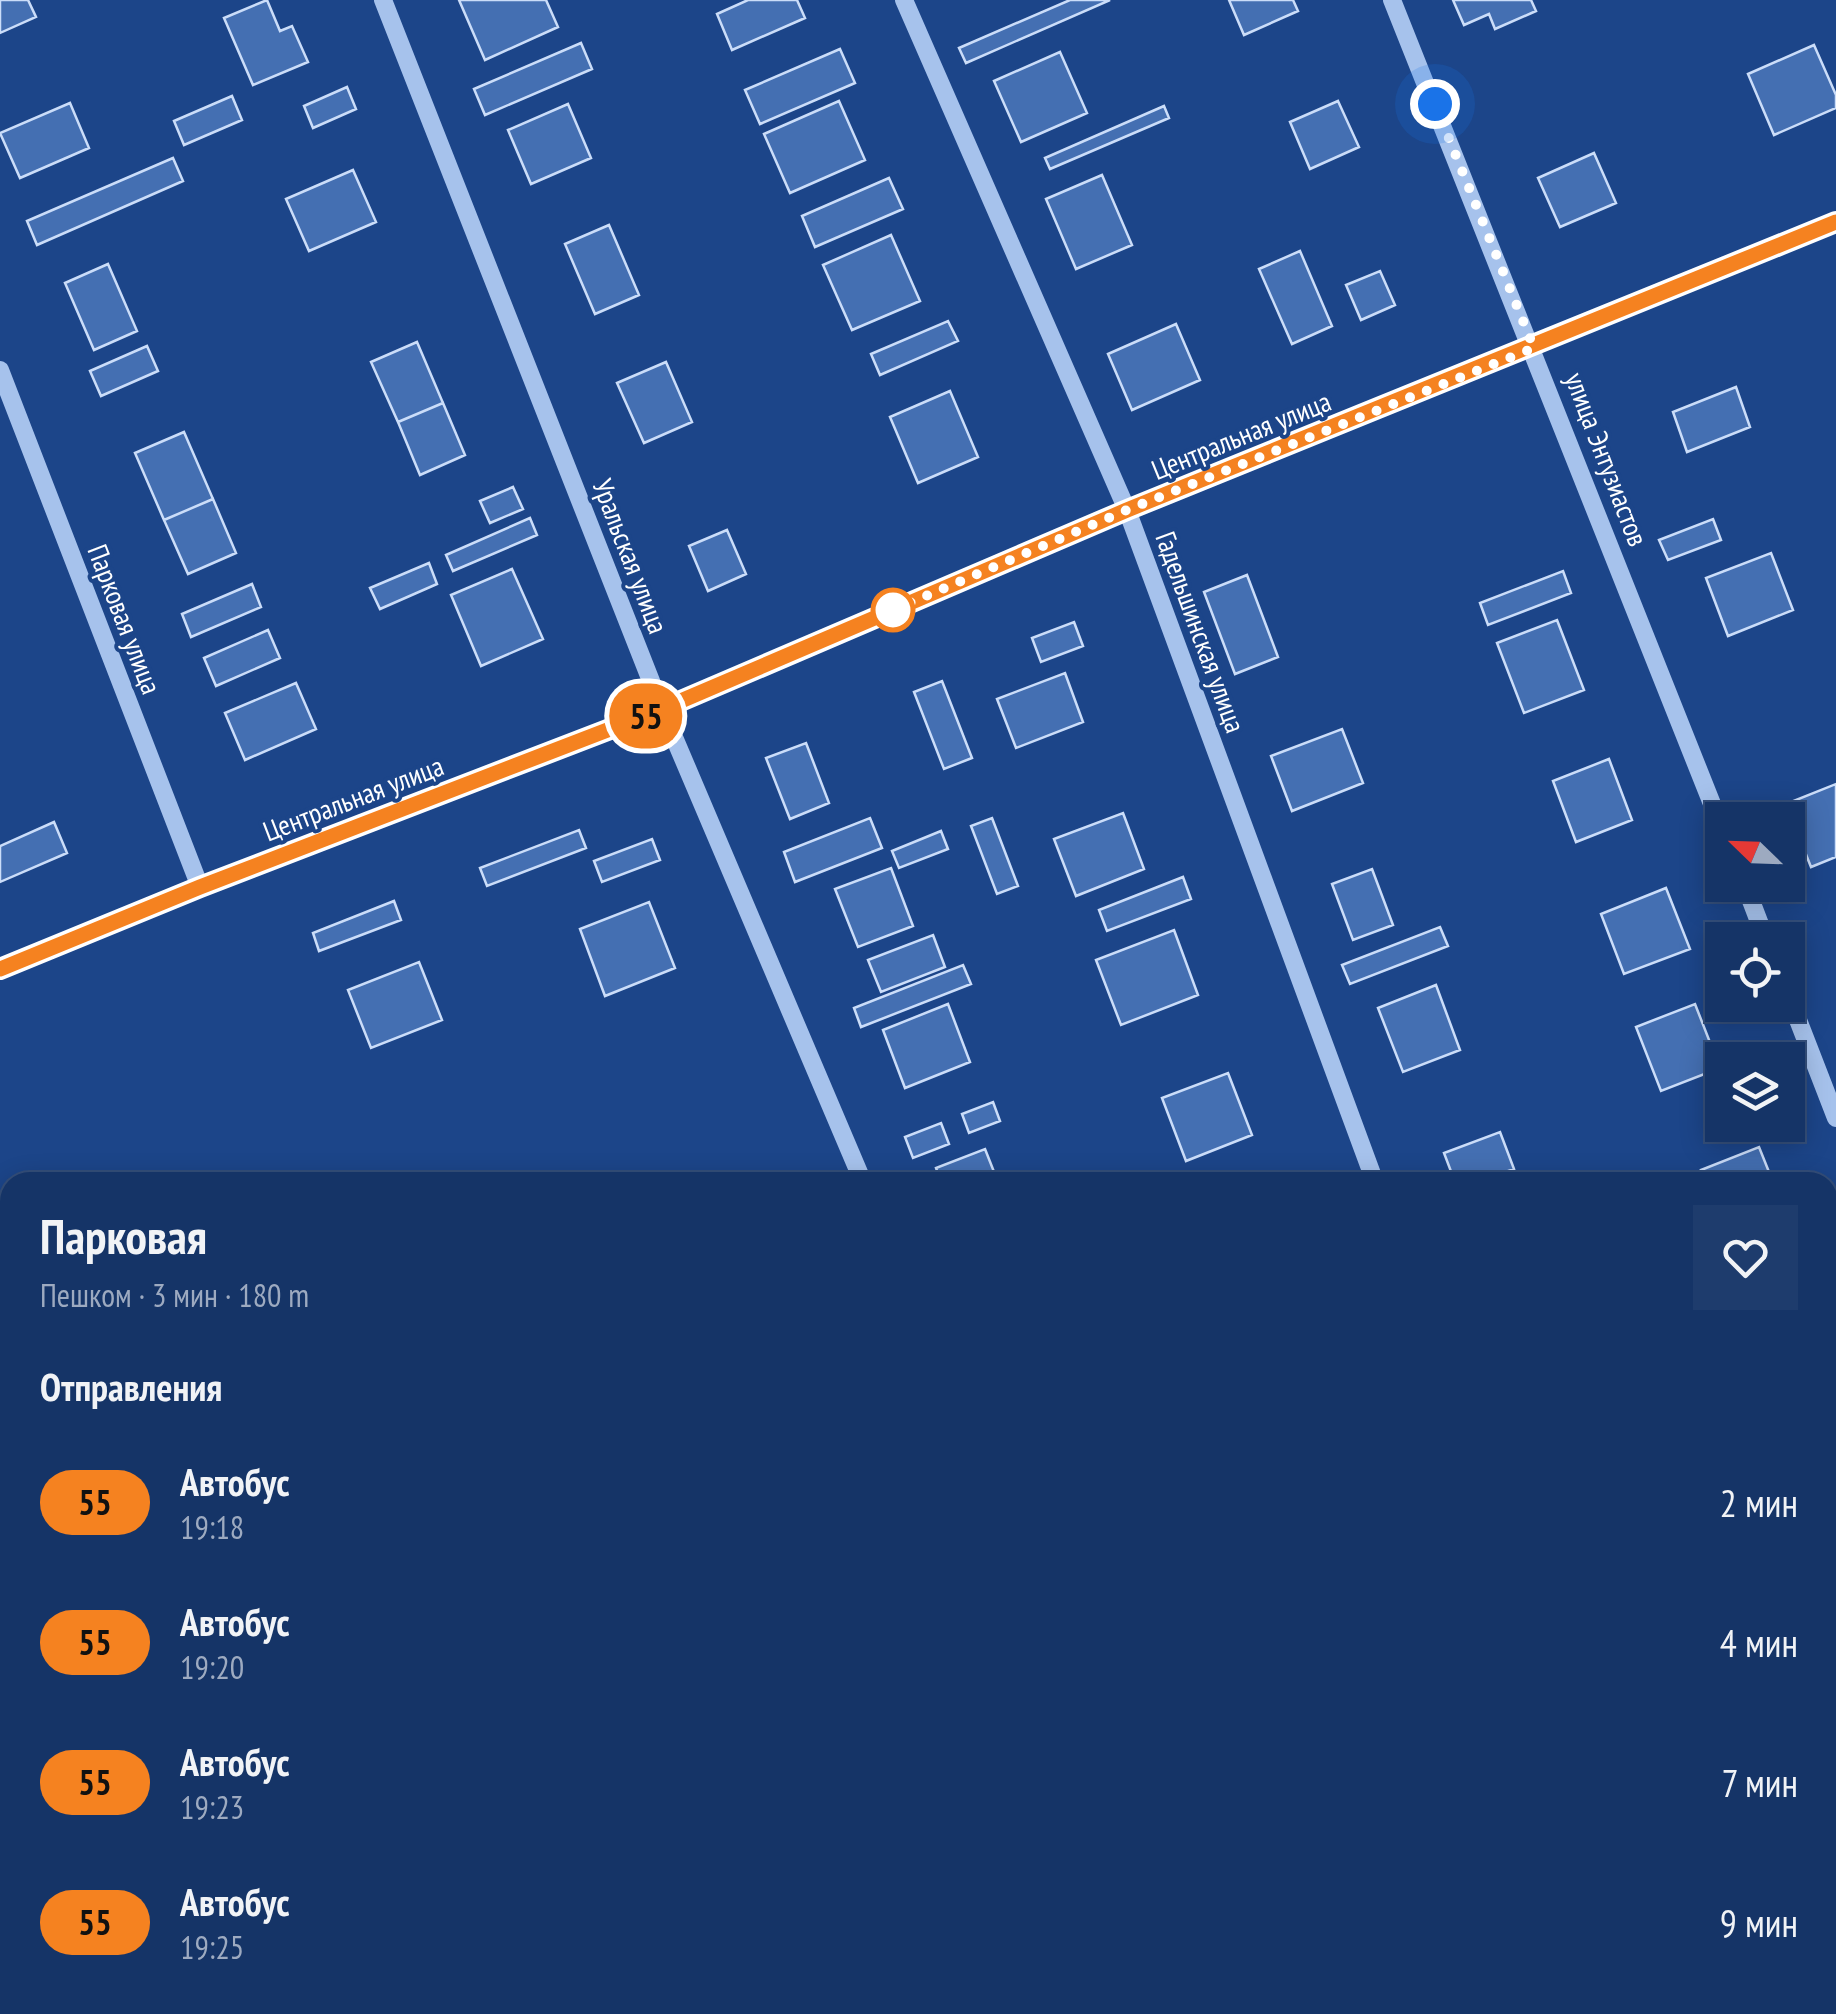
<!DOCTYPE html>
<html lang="ru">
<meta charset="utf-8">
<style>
:root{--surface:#153467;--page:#1e3c6d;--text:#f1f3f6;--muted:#9daac0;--line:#344f7b}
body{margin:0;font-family:"PT Sans Narrow",sans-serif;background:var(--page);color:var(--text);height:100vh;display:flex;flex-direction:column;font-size:38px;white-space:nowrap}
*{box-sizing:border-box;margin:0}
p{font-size:32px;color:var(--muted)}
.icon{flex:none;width:55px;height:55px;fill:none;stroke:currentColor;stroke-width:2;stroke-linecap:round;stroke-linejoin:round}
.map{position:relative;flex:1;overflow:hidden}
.drawer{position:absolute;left:0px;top:1172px;width:1838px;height:842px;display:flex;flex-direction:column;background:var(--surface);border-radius:30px 30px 0 0;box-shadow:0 5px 25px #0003,0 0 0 2px var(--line)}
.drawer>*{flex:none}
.badge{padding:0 20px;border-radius:32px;font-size:35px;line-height:65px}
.needle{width:65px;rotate:293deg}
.tools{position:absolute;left:1705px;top:802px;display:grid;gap:20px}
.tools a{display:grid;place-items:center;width:100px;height:100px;border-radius:0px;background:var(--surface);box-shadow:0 5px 25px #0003,0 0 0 2px var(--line);font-size:50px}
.you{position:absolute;width:50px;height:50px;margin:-25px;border:8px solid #fff;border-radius:50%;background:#1a73e8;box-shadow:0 0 0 15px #1a73e833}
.map>.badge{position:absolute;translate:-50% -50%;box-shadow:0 0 0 5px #fff}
h2{padding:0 40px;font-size:38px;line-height:90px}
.round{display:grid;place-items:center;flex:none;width:105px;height:105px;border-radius:0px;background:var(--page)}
.summary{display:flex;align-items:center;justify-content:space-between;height:170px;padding:0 40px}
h1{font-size:48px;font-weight:600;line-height:75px}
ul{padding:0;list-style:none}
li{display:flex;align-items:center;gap:30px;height:140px;padding:0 40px}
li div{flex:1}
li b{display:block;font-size:38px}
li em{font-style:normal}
li .badge{min-width:110px;font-weight:700;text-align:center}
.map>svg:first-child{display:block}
</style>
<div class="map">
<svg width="1836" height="2014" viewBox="0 0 1836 2014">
<rect width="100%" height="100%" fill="#1c4589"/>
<path fill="#446fb2" stroke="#cbddf9" stroke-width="2.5" d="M0,0H28L36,17L0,33Z
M267,0L280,31L292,26L308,62L253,85L224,18Z
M459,0H546L558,27L485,60Z
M748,0H797L805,18L732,50L717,14Z
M1070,0H1110L966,63L959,48Z
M1229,0H1293L1298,11L1244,35Z
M1453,0H1531L1536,11L1495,29L1489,14L1464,25Z
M581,43L592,69L485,115L474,89Z
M1814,45L1836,95V108L1774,135L1748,74Z
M840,49L855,83L760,124L745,90Z
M1060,52L1087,113L1021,142L994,81Z
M347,87L356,109L313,128L304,106Z
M232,96L242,120L184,145L174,121Z
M839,101L865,160L790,193L764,134Z
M1338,101L1359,147L1310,169L1290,122Z
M70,103L89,148L20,178L0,133Z
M568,104L591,158L531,184L508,130Z
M1164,106L1169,118L1050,169L1045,158Z
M1594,153L1616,203L1560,227L1538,178Z
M173,158L183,181L37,245L27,221Z
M353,170L376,222L309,251L286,199Z
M1102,175L1132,245L1076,269L1046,199Z
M889,178L903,209L815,247L802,216Z
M609,225L639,295L595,314L565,244Z
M891,235L920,301L852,330L823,265Z
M1300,251L1332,326L1292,344L1259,269Z
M108,264L137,331L94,350L65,283Z
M1380,271L1395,305L1361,320L1346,285Z
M948,321L958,341L880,375L871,354Z
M1176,324L1200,380L1132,410L1108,354Z
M417,342L443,403L398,422L371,362Z
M147,346L158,371L101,396L90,371Z
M666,362L692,422L644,443L617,383Z
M1736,387L1750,427L1687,452L1673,412Z
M950,391L978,457L918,483L890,417Z
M443,403L465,455L420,475L398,422Z
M184,432L213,499L164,520L135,453Z
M513,487L523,509L490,523L480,501Z
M213,499L236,553L188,574L164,520Z
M530,518L537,535L453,571L446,555Z
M1713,519L1721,540L1668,560L1659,540Z
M727,530L746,574L708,591L689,546Z
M1771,553L1793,610L1728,636L1706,578Z
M429,563L437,584L380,609L370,588Z
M512,569L543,639L481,666L451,595Z
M1563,571L1571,593L1488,625L1480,603Z
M1247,575L1278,657L1235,674L1204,592Z
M252,584L261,607L191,637L182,614Z
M1557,620L1584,690L1524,713L1497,643Z
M1074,622L1083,646L1041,662L1032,638Z
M268,630L280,658L216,686L204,658Z
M1065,673L1083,722L1016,748L997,699Z
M942,681L972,758L944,769L914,692Z
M296,683L316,729L245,760L225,713Z
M1342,729L1363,783L1292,811L1271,756Z
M806,743L829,803L790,819L766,758Z
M1609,759L1632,820L1576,842L1553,781Z
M1836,784V857L1811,867L1786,804Z
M1123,813L1144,869L1076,896L1054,839Z
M870,818L882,848L795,882L784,852Z
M992,818L1018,886L997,894L971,826Z
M54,822L67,853L0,882V846Z
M579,830L586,848L487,886L480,868Z
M941,831L948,849L899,868L892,851Z
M652,839L660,860L602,882L594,861Z
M891,868L913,926L858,947L835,889Z
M1372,869L1393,925L1353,940L1332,884Z
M1183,877L1191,899L1107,931L1099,910Z
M1666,888L1690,949L1624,974L1601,914Z
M394,901L401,920L319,951L313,933Z
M649,902L675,968L605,996L580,929Z
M1440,927L1448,946L1350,984L1342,965Z
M1174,930L1198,995L1121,1025L1096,960Z
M933,935L945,967L881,992L868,960Z
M419,962L442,1020L371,1048L348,990Z
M963,965L971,984L861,1027L854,1008Z
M1436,985L1460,1050L1403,1072L1378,1008Z
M948,1004L970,1062L905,1088L883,1030Z
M1695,1004L1720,1068L1661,1091L1636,1027Z
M1228,1073L1252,1135L1186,1161L1162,1098Z
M993,1102L1000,1121L969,1133L962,1114Z
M941,1123L949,1144L913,1158L905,1137Z
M1500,1132L1514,1169L1477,1182H1455L1444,1153Z
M1759,1147L1773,1182H1706L1701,1170Z
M985,1149L998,1182H941L936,1168Z
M1836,1495V1566L1828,1569V1498Z
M10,1825V1889L0,1892V1828Z
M806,2005H831L835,2014H786Z
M1059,2005H1105L1081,2014H1063Z
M1255,2005H1290L1292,2014H1256Z
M1332,2005H1349L1354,2014H1315Z
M1648,2005H1694L1695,2006L1685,2014H1638Z"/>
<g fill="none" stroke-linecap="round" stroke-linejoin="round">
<path stroke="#a6c2ec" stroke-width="18" d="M383,0L662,709L863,1182
M904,0L1127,510L1375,1182
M1392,0L1722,829
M0,370L200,887
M1745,885L1766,940
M0,969L200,887L662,709L1127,510L1836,222
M1788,994L1836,1118
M0,1418L10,1439
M1828,1426L1836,1423
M288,2005L292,2014
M1219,2005L1223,2014
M1778,2005L1787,2014
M381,2014L403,2005"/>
</g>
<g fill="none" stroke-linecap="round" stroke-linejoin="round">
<g stroke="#fff" stroke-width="22">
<path id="line" d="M0,969L200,887L662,709L1127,510L1836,222"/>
</g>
<use href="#line" stroke="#f58220" stroke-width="15"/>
<path stroke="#fff" stroke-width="10" stroke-dasharray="0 18" d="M893,610L877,617L1127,510L1534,348L1435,104"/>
</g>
<circle fill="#fff" stroke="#f58220" stroke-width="5" cx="893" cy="610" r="20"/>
<g text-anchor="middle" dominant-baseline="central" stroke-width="8" stroke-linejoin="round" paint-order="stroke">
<g font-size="28" fill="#fff" stroke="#1c4589">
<text transform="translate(1241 435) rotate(-22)">Центральная улица</text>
<text transform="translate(1607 459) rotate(69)">улица Энтузиастов</text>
<text transform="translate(631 556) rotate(69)">Уральская улица</text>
<text transform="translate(125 619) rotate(69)">Парковая улица</text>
<text transform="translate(1201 632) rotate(70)">Гадельшинская улица</text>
<text transform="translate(353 798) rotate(-21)">Центральная улица</text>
</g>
</g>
</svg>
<div class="tools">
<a><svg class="needle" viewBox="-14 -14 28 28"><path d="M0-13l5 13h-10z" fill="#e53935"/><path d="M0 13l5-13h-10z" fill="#9daac0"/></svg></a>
<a><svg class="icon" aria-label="locate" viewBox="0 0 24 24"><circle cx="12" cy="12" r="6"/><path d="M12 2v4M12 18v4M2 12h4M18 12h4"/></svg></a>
<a><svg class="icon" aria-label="layers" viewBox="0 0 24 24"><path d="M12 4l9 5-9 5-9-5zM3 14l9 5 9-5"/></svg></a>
</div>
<div class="you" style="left:1435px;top:104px"></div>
<b class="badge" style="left:646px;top:716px;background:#f58220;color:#111">55</b>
<section class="drawer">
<div class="summary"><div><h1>Парковая</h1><p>Пешком · 3 мин · 180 m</p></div><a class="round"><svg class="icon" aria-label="heart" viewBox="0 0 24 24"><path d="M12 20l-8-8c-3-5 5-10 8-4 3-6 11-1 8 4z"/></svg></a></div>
<h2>Отправления</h2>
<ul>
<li><span class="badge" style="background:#f58220;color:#111">55</span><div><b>Автобус</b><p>19:18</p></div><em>2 мин</em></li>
<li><span class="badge" style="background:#f58220;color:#111">55</span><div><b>Автобус</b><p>19:20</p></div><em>4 мин</em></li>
<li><span class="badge" style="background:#f58220;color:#111">55</span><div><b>Автобус</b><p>19:23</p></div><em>7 мин</em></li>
<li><span class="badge" style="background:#f58220;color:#111">55</span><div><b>Автобус</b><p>19:25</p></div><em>9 мин</em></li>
</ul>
</section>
</div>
